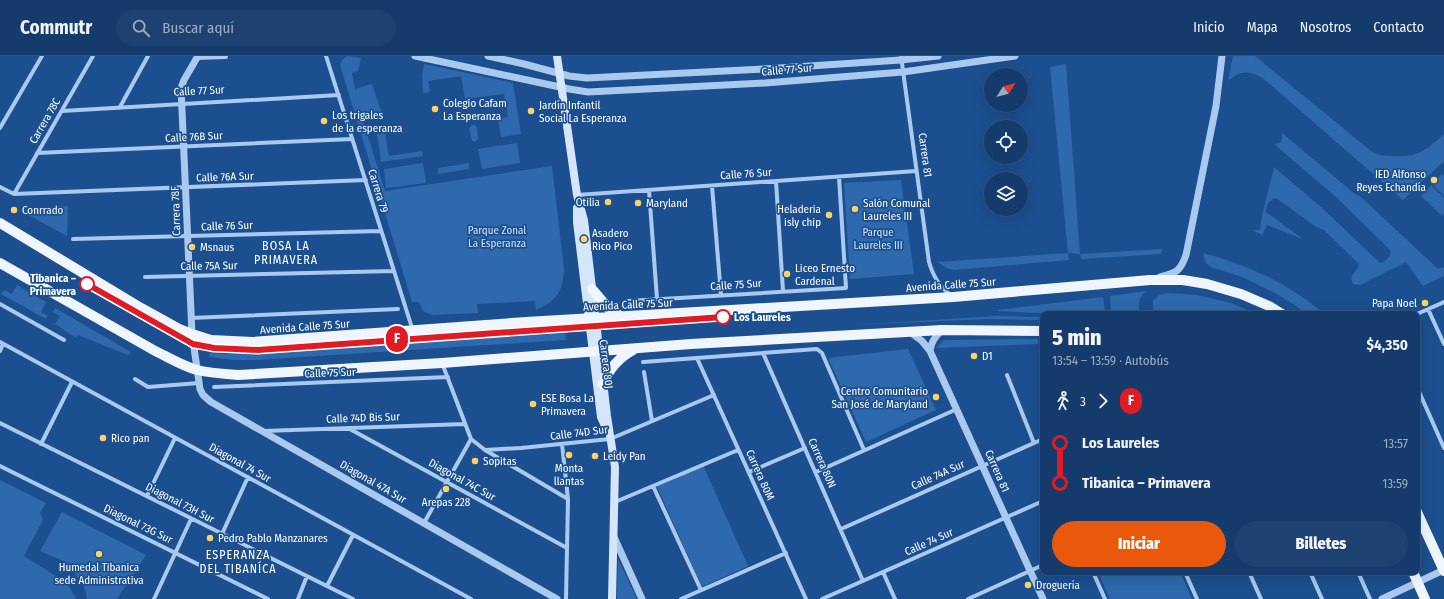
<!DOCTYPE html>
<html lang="es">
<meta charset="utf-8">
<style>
:root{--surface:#143b6b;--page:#1d4271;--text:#f1f3f6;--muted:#9dadc1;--line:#33557e;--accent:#ea580c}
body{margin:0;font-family:"Fira Sans Condensed",sans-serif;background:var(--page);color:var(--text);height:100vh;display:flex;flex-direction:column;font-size:15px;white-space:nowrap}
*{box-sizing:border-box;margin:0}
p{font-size:13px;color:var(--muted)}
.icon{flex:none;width:22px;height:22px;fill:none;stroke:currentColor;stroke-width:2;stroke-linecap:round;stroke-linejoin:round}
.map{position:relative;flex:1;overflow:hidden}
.side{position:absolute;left:1040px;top:255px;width:380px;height:264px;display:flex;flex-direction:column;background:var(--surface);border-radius:8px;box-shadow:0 4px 16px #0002,0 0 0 1px var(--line)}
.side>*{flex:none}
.badge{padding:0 8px;border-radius:13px;font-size:14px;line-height:26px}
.needle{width:26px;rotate:54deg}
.controls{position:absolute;left:984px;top:12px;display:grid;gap:8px}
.controls a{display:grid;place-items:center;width:44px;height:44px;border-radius:50%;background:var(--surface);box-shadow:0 4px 16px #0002,0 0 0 1px var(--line);font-size:20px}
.map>.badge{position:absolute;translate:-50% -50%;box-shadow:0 0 0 2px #fff}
.legs{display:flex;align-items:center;gap:6px;height:44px;padding:0 12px;font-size:13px}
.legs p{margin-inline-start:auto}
.head{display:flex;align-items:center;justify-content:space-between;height:68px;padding:0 12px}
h1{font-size:22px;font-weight:800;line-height:30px}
.cta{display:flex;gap:8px;margin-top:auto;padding:8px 12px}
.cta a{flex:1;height:46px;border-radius:24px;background:var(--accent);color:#fff;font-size:16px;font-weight:800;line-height:46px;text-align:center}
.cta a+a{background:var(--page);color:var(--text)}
ul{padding:0 12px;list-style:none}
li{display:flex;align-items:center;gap:14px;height:40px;font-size:15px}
li i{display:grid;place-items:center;width:6px;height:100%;margin:0 5px;background:currentColor}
li i::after{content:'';width:10px;height:10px;margin:-5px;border:3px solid;border-radius:50%;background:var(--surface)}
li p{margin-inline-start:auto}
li:first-child i{background:linear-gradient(#0000 50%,currentColor 0)}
li:last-child i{background:linear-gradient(currentColor 50%,#0000 0)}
header{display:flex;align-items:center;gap:24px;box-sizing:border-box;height:56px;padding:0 20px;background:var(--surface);border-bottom:1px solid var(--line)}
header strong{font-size:19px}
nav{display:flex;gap:22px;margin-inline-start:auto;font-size:14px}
.search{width:280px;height:36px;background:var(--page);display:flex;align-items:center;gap:10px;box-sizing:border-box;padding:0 14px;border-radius:22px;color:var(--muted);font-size:15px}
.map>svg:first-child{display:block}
</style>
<header>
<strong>Commutr</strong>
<div class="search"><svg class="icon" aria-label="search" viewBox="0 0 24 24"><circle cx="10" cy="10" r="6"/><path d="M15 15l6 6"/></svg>Buscar aquí</div>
<nav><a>Inicio</a><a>Mapa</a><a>Nosotros</a><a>Contacto</a></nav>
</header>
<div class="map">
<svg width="1444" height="543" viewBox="0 0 1444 543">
<rect width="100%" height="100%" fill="#1b4f8f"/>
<path fill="#2e69ad" d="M347,0L361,2L358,15L352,17L355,33L372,28L382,58L363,64L385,135L552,110L564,213C563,235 557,245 536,254L535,245L477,248L478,257L432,259L423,255L419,246H412L340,9L342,4Z
M1233,0H1255L1371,95C1378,99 1383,100 1391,100C1416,102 1426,95 1444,78V105L1403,144L1264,23C1251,15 1241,13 1228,25Z
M424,8L513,27L521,78L501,81L498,63L508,61L504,38L465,43L461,20L428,25L430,36L423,37L422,20Z
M1066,8L1080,198L1162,193L1161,198L1081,203L1080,198L1068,197L1069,204L954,214L946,212L938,206L1068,197L1050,11Z
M472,69H475L477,72L478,83L475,86L472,85L469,72Z
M385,77L389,100L422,95L423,100L381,106L377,78Z
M1282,77L1355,138L1361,141L1438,213L1444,211V220L1423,230L1406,206L1360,229L1353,228C1348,217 1357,218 1359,208L1324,174L1316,171L1276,142C1269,144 1266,149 1266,156L1303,183L1267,169L1262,179L1252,174H1260L1262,159L1274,111L1321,151L1380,207C1386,206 1390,201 1391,195L1336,141L1274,88L1280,87L1282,83Z
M517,87L520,107L482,113L478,93Z
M423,107L426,127L386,132L384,113Z
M469,107V113L438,118V112Z
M1442,118L1444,120V140L1432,128Z
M901,124L914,218L850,223L844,127Z
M1431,129L1444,142V157L1442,160L1421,140Z
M68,150L67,180L19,154Z
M1203,197C1245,208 1291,228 1324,258H1308L1279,239L1242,221L1211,211L1206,207Z
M17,229L46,246L41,256L48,260L46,263L1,238L4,234L12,238Z
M1146,235C1138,242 1138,248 1140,258H1111L1110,240Z
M1167,237L1197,239L1231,247L1257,258H1156L1153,254V245L1159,239Z
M1103,241L1105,255L1034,257L998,255V254Z
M55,252L131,296L128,299L78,279L76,282L55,268L60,260L53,256Z
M998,260L1043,261V264L987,263L851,269Z
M565,277L566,284L257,304H235L209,301L210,296L221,298H256Z
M1038,283V288L936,292L944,284Z
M908,293L936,354L866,386L828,302Z
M703,409L748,510L702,531L657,431Z
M0,424L46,447L40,457L43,464L24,500L67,527L76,543H0Z
M62,456L146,499L117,543H87L85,533L68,507L40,495Z
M618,503L637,543H617Z
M1098,516H1180L1192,543H1110Z"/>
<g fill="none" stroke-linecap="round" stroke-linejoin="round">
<path stroke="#a9c9ee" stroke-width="4" d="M326,0L413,275
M901,0L929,206C933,220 939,231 951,239
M197,2L226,1
M120,51L148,0
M62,55L339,39
M0,72L42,0
M37,97L352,83
M776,125L783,235
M712,130L721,239
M0,131L14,138
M649,134L657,243
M14,138L366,124
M14,138L93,0
M577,139L916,115
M73,183L381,175
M145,221L394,215
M628,245L846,232L839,121
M0,248L64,284
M1428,253L1444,288
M1417,258L1444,246
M191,262L398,253
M0,286L471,543
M0,295L3,288
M763,297L863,525
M697,302L806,543
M643,306L817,293L822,297L864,394
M644,316L652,365
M1007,319L1034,387
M135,323L148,331L199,327
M214,331L448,321
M1417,331L1444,392
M0,367L353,543
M348,372L567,492
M264,375L465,368
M471,383L485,394L568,443
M41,388L72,326
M562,388L568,443L566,543
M485,394L521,392L610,383L714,339
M0,410L268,543
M749,416L805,392
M816,416L957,353
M653,430L701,534
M147,440L175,382
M615,446L738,394
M424,467L471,383L442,307
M841,473L1043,383
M222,478L248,421
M883,516L895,543
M1093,516L1105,543
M1185,516L1197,543
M1249,516L1261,543
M1310,516L1322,543
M1358,516L1370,543
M327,530L353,479
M154,543L191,463
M298,543L307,520
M681,543L786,497
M822,543L1043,445
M968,543L1043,509"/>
<path stroke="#a9c9ee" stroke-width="7" d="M198,0L184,24L181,32L192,278L200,333L203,339L211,346L557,543
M415,0L569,33L588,36L765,27L903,16L1015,0
M488,0L524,8L569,20L587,22L764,13L901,4L938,0
M1160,221C1176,217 1180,216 1186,199L1216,50L1222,0
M910,276L922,285L930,295L1043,543
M930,295C931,286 935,280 942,274
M614,481L642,543
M1382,543L1444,514"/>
<path stroke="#d6e6fa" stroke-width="8" d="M557,0L577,139L584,164L607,360L615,411L612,543
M577,152V166L601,361L606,372"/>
<path stroke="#f0f6ff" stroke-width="10" d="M0,167L141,252L179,273L192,278L211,284L252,286L526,266L953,241L1150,224H1183L1207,228L1241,238L1269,250L1282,258
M0,207L157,296C170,302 183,310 197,314C210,317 224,318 238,319L442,307L691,288L942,274L1043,275
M592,233L609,253L622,261
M603,328C609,313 618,302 633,294
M1417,456L1444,515
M1413,516L1425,543"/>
</g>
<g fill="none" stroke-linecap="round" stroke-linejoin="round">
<g stroke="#fff" stroke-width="9">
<path id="line-1" d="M87,228L193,288L214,292L258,294L723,261"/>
</g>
<use href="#line-1" stroke="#e01b24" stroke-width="6"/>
</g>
<g fill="#ffd166" stroke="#1b4f8f" stroke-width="1.5">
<circle cx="435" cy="53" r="4"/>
<circle cx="531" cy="55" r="4"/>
<circle cx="324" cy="65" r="4"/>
<circle cx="1434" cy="124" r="4"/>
<circle cx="608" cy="146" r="4"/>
<circle cx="638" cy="147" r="4"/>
<circle cx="855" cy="153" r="4"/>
<circle cx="14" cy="154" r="4"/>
<circle cx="829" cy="159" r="4"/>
<circle cx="584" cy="183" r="4"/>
<circle cx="192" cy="191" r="4"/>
<circle cx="787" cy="218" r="4"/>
<circle cx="1425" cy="247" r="4"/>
<circle cx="974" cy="300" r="4"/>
<circle cx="936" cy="341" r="4"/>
<circle cx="533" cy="348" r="4"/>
<circle cx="103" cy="382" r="4"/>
<circle cx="569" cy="399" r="4"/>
<circle cx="595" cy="400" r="4"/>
<circle cx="475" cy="405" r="4"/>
<circle cx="446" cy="433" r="4"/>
<circle cx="210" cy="482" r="4"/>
<circle cx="99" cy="498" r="4"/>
<circle cx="1028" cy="529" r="4"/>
</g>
<g fill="#fff" stroke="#e01b24" stroke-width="2">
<circle cx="87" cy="228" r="7"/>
<circle cx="723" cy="261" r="7"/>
</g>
<g text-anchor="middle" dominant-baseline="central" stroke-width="3.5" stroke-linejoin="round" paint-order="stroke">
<g font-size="11" fill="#fff" stroke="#1b4f8f">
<text transform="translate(787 14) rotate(-5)">Calle 77 Sur</text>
<text transform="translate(199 35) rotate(-3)">Calle 77 Sur</text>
<text transform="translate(45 65) rotate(-60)">Carrera 78C</text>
<text transform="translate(194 81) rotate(-3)">Calle 76B Sur</text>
<text transform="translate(925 99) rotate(82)">Carrera 81</text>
<text transform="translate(746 118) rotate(-4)">Calle 76 Sur</text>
<text transform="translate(225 121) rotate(-2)">Calle 76A Sur</text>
<text transform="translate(378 135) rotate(73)">Carrera 79</text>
<text transform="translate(176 155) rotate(-92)">Carrera 78F</text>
<text transform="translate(227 170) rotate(-2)">Calle 76 Sur</text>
<text transform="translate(209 210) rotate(-1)">Calle 75A Sur</text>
<text transform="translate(736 229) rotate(-4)">Calle 75 Sur</text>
<text transform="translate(951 229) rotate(-4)">Avenida Calle 75 Sur</text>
<text transform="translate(628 249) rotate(-3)">Avenida Calle 75 Sur</text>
<text transform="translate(305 271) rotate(-4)">Avenida Calle 75 Sur</text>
<text transform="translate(606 308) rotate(83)">Carrera 80J</text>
<text transform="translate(330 317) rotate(-2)">Calle 75 Sur</text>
<text transform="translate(363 362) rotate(-2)">Calle 74D Bis Sur</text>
<text transform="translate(579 377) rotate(-7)">Calle 74D Sur</text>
<text transform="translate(240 407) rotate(29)">Diagonal 74 Sur</text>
<text transform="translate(822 407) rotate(66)">Carrera 80N</text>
<text transform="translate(997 415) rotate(66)">Carrera 81</text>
<text transform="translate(760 419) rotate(66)">Carrera 80M</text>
<text transform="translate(938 419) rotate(-24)">Calle 74A Sur</text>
<text transform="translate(462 424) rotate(29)">Diagonal 74C Sur</text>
<text transform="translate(373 426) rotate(30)">Diagonal 47A Sur</text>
<text transform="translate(180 447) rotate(27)">Diagonal 73H Sur</text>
<text transform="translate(138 468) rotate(26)">Diagonal 73G Sur</text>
<text transform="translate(929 486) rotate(-24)">Calle 74 Sur</text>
</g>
<g font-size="11" fill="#fff" stroke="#1b4f8f" text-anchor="start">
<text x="443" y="47">Colegio Cafam<tspan x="443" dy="13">La Esperanza</tspan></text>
<text x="539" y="49">Jardín Infantil<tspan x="539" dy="13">Social La Esperanza</tspan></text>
<text x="332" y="59">Los trigales<tspan x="332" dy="13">de la esperanza</tspan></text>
<text x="1426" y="118" text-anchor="end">IED Alfonso<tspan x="1426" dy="13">Reyes Echandía</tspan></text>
<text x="600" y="146" text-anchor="end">Otilia</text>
<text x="646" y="147">Maryland</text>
<text x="863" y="147">Salón Comunal<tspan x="863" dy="13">Laureles III</tspan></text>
<text x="821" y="153" text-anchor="end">Heladeria<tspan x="821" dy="13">isly chip</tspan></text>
<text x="22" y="154">Conrrado</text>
<text x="592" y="177">Asadero<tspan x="592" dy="13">Rico Pico</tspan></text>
<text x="200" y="191">Msnaus</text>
<text x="795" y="212">Liceo Ernesto<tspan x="795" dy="13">Cardenal</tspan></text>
<text x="1417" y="247" text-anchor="end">Papa Noel</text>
<text x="982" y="300">D1</text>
<text x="928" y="335" text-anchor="end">Centro Comunitario<tspan x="928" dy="13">San José de Maryland</tspan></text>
<text x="541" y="342">ESE Bosa La<tspan x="541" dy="13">Primavera</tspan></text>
<text x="111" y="382">Rico pan</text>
<text x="603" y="400">Leidy Pan</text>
<text x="483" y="405">Sopitas</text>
<text x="569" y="412" text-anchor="middle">Monta<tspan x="569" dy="13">llantas</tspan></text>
<text x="446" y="446" text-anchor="middle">Arepas 228</text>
<text x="218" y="482">Pedro Pablo Manzanares</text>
<text x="99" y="511" text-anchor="middle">Humedal Tibanica<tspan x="99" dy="13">sede Administrativa</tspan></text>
<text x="1036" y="529">Droguería</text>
</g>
<g font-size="11" fill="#cfe3fa" stroke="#1b4f8f">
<text x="497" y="174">Parque Zonal<tspan x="497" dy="13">La Esperanza</tspan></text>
<text x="878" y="176">Parque<tspan x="878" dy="13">Laureles III</tspan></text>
</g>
<g font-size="11" font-weight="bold" fill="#fff" stroke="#1b4f8f" text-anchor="end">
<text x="76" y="222">Tibanica –<tspan x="76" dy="13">Primavera</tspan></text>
<text x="734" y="261" text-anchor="start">Los Laureles</text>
</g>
<g font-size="12" letter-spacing="1" fill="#fff" stroke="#1b4f8f">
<text x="286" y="190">BOSA LA<tspan x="286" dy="14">PRIMAVERA</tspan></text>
<text x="238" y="499">ESPERANZA<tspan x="238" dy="14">DEL TIBANÍCA</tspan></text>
</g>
</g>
</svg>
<div class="controls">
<a><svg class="needle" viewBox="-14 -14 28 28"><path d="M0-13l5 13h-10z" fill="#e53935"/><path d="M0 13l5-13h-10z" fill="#9dadc1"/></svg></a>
<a><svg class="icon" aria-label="locate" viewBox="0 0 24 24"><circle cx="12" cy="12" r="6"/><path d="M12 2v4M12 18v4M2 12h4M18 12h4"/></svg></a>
<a><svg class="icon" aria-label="layers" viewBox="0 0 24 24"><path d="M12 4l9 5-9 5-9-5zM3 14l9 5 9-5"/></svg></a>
</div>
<b class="badge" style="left:397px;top:283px;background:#e01b24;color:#fff">F</b>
<section class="side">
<div class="head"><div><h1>5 min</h1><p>13:54 – 13:59 · Autobús</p></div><b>$4,350</b></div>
<div class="legs"><svg class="icon" aria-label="walk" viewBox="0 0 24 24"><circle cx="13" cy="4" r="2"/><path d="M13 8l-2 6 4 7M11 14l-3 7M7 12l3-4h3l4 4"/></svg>3<svg class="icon" aria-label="forward" viewBox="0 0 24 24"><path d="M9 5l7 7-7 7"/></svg><b class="badge" style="background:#e01b24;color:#fff">F</b></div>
<ul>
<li><i style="color:#e01b24"></i><b>Los Laureles</b><p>13:57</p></li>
<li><i style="color:#e01b24"></i><b>Tibanica – Primavera</b><p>13:59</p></li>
</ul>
<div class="cta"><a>Iniciar</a><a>Billetes</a></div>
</section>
</div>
